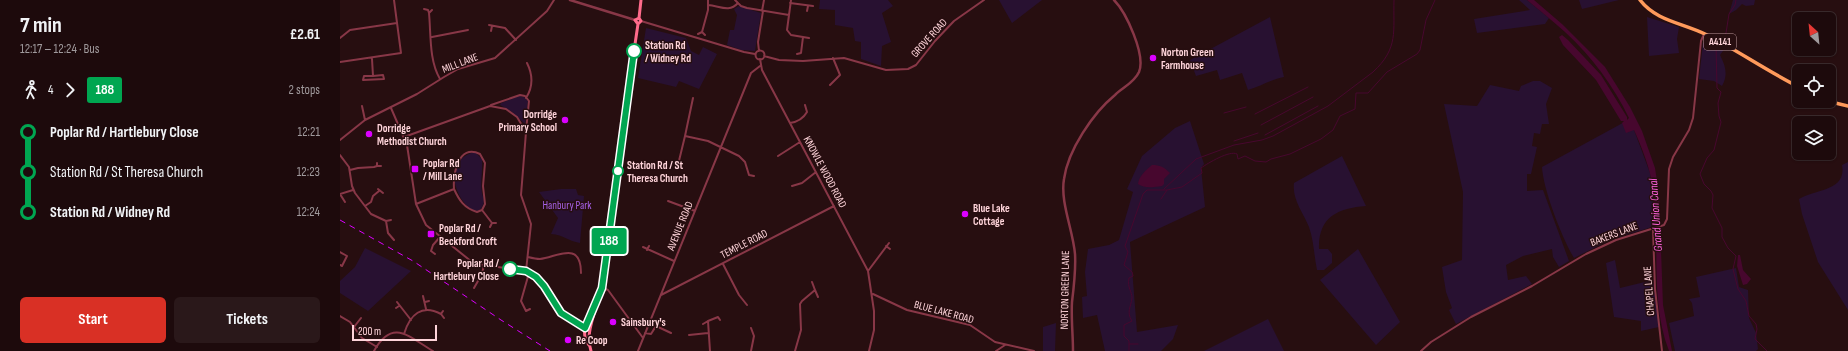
<!DOCTYPE html>
<meta charset="utf-8">
<style>
:root{--surface:#1d0a0c;--page:#2a181a;--text:#f1f3f6;--muted:#a09a9d;--line:#3b2b2d;--accent:#d93025}
body{margin:0;font-family:"Sofia Sans Condensed",sans-serif;background:var(--page);color:var(--text);height:100vh;display:flex;flex-direction:column;font-size:15px;white-space:nowrap}
*{box-sizing:border-box;margin:0}
p{font-size:13px;color:var(--muted)}
.icon{flex:none;width:22px;height:22px;fill:none;stroke:currentColor;stroke-width:2;stroke-linecap:round;stroke-linejoin:round}
.map{position:relative;flex:1;overflow:hidden}
.sheet{display:flex;flex-direction:column;background:var(--surface);width:340px}
.sheet>*{flex:none}
.badge{padding:0 8px;border-radius:3px;font-size:14px;line-height:26px}
.needle{width:26px;rotate:333deg}
.tools{position:absolute;left:1452px;top:12px;display:grid;gap:8px}
.tools a{display:grid;place-items:center;width:44px;height:44px;border-radius:6px;background:var(--surface);box-shadow:0 1px 3px #0004,0 0 0 1px var(--line);font-size:20px}
.scale{position:absolute;left:12px;bottom:10px;width:85px;box-sizing:border-box;padding-left:4px;border:2px solid #ffd4da;border-top:0;font-size:11px;line-height:14px;white-space:nowrap;color:#ffd4da;-webkit-text-stroke:3px #270e10;paint-order:stroke}
.map>.badge{position:absolute;translate:-50% -50%;box-shadow:0 0 0 2px #fff}
.legs{display:flex;align-items:center;gap:6px;height:44px;padding:0 20px;font-size:13px}
.legs p{margin-inline-start:auto}
.summary{display:flex;align-items:center;justify-content:space-between;height:68px;padding:0 20px}
h1{font-size:22px;font-weight:700;line-height:30px}
.button{display:flex;gap:8px;margin-top:auto;padding:8px 20px}
.button a{flex:1;height:46px;border-radius:6px;background:var(--accent);color:#fff;font-size:16px;font-weight:700;line-height:46px;text-align:center}
.button a+a{background:var(--page);color:var(--text)}
ul{padding:0 20px;list-style:none}
li{display:flex;align-items:center;gap:14px;height:40px;font-size:15px}
li i{display:grid;place-items:center;width:6px;height:100%;margin:0 5px;background:currentColor}
li i::after{content:'';width:10px;height:10px;margin:-5px;border:3px solid;border-radius:50%;background:var(--surface)}
li p{margin-inline-start:auto}
li:first-child i{background:linear-gradient(#0000 50%,currentColor 0)}
li:last-child i{background:linear-gradient(currentColor 50%,#0000 0)}
main{display:flex;flex:1;min-height:0}
.map>svg:first-child{display:block}
</style>
<main>
<section class="sheet">
<div class="summary"><div><h1>7 min</h1><p>12:17 – 12:24 · Bus</p></div><b>£2.61</b></div>
<div class="legs"><svg class="icon" aria-label="walk" viewBox="0 0 24 24"><circle cx="13" cy="4" r="2"/><path d="M13 8l-2 6 4 7M11 14l-3 7M7 12l3-4h3l4 4"/></svg>4<svg class="icon" aria-label="forward" viewBox="0 0 24 24"><path d="M9 5l7 7-7 7"/></svg><b class="badge" style="background:#00a651;color:#fff">188</b><p>2 stops</p></div>
<ul>
<li><i style="color:#00a651"></i><b>Poplar Rd / Hartlebury Close</b><p>12:21</p></li>
<li><i style="color:#00a651"></i><span>Station Rd / St Theresa Church</span><p>12:23</p></li>
<li><i style="color:#00a651"></i><b>Station Rd / Widney Rd</b><p>12:24</p></li>
</ul>
<div class="button"><a>Start</a><a>Tickets</a></div>
</section>
<div class="map">
<svg width="1508" height="351" viewBox="0 0 1508 351">
<rect width="100%" height="100%" fill="#270e10"/>
<path fill="#281131" d="M480,0H548L553,6L542,13L551,42L542,46L541,66L521,59V42L515,41L513,28L495,25V10L479,9Z
M659,0H702L672,23Z
M1179,0H1187L1209,18L1205,24L1137,33L1134,19L1190,10Z
M1239,0H1279L1242,9Z
M1393,0H1415L1414,5L1406,6L1402,4L1396,10L1389,14Z
M399,6L421,13L415,51L401,50L387,45L390,30H394L397,15L394,9Z
M930,17L944,77C932,79 921,86 908,90L902,73L880,80L877,70L856,76L850,60Z
M1307,17L1339,27L1337,39L1339,53L1309,56Z
M306,28L346,38L351,51L359,55L363,47L377,54L359,89L339,81L336,87L298,78Z
M1367,41L1385,48L1380,55C1386,67 1388,75 1382,86L1374,81L1359,79L1363,43Z
M1193,81H1200L1212,88L1206,104L1209,124H1202L1200,134L1194,133L1192,146L1197,147L1191,174H1187V191L1203,190L1229,261L1219,267L1213,257L1212,249L1183,256L1166,265L1168,280L1186,276L1192,284L1116,324L1109,310L1112,308L1106,292L1102,267L1122,260L1123,192L1104,104L1137,106L1150,85L1179,91L1181,86Z
M179,96L184,97L188,101L185,124L172,112L160,105L161,103Z
M1290,119L1310,173L1316,223L1309,228L1272,239L1234,258C1222,238 1203,189 1202,167Z
M850,121L864,164L861,168L865,207L790,242L797,332L838,325L833,339L821,351H765L757,315L743,318L742,297L747,296L745,272L748,249L769,245L779,240L793,192L787,189L802,156L835,128Z
M131,153H136L142,159C143,171 140,182 142,193C143,197 145,202 143,205C135,230 91,169 131,153Z
M1002,156L1026,206C998,208 978,217 979,249H988L992,254V263L984,270H977C974,256 974,241 969,227C963,212 952,200 954,183Z
M1508,162V310L1478,262L1462,214L1459,199C1475,189 1507,191 1502,165Z
M221,189H236L238,195L244,196L240,243C228,241 224,235 211,234L218,218L199,192Z
M25,248L71,271L28,311L0,293V281L15,267Z
M1018,249L1060,322L1036,345L980,280Z
M1275,260L1280,288L1313,280L1319,327L1301,331V321L1274,317L1266,263Z
M1396,268L1399,287L1408,290L1409,318L1416,333L1418,349L1416,351H1335L1329,323L1354,316L1352,303L1349,299L1360,297L1356,277Z
M928,319L944,351H864Z
M716,323L715,351H703V327Z"/>
<path fill="#47072e" d="M1187,0H1194L1222,24L1265,67L1290,107L1302,131L1315,168L1319,194L1323,305L1332,351H1329C1309,299 1321,242 1313,188C1310,168 1302,148 1294,130L1286,133L1282,123L1284,121H1281L1256,80L1223,45L1219,37L1222,35L1228,40L1261,75L1287,117V120L1289,118C1273,85 1252,57 1225,32C1213,21 1200,11 1187,0Z
M812,165C820,165 824,167 830,173L824,179V184L822,186C814,187 805,189 798,184C799,176 806,170 812,165Z
M1398,255H1400L1403,270L1411,279L1407,284L1403,285L1397,266Z"/>
<g fill="none" stroke-linecap="round" stroke-linejoin="round">
<path stroke="#47072e" stroke-width="1" d="M1380,40L1386,33L1389,14L1395,5L1396,0
M1378,43L1376,45L1377,88L1381,92L1378,103L1379,116L1381,122L1374,150L1367,158L1360,174L1364,184L1371,191L1373,195L1372,208L1382,228V237L1388,248L1396,256L1393,269L1398,289L1406,301L1409,316L1416,324L1417,329L1415,339L1427,351
M884,113L906,107
M915,114L968,87
M921,125L973,97
M925,135L978,106
M894,141L918,133
M824,189L856,159L894,145L922,140L933,136L988,106L1033,72C1059,48 1053,31 1054,0
M821,199L827,190
M789,344V341L784,336V325L792,321C786,312 791,307 792,298C792,291 787,288 789,278L793,276L792,272L784,265L788,252L785,246L803,194L807,190H827L842,187L862,173L861,168C868,163 890,150 897,154L898,159L905,156L915,161L926,162L931,159L950,154L981,139L993,130L1000,116L1015,109L1016,93H1028L1047,72L1077,54L1080,50L1086,20L1095,0
M789,351V344H798"/>
<path stroke="#883747" stroke-width="2" d="M395,0L401,6L407,8L449,15
M451,0L447,30L451,35L463,37L461,53L457,54
M450,3L473,6
M368,5C380,6 389,13 398,3
M84,9L88,10L89,13
M92,10L89,13C91,34 89,61 100,79
M422,11L424,0
M467,11L468,6
M301,21L404,52L415,54
M149,25L165,28L176,40
M151,31L152,26
M362,32L368,10V0
M358,34L362,32L365,35
M92,37L128,30
M463,37L469,38
M0,38L10,30L57,23
M415.5 55a4.5 4.5 0 1 1 9 0a4.5 4.5 0 1 1-9 0Z
M419,51L418,42L423,11
M424,56L439,60L463,61L504,58L546,70L568,69L576,65L595,41L614,21L644,0
M32,59L33,76L43,75L44,79L23,80L24,76H33
M420,59L422,70L528,271L534,311V330L529,351
M0,62L61,53L54,0
M490,85L500,75L493,58
M186,98C193,87 193,75 187,63
M151,105L180,95L185,96L189,101L186,131
M22,106L25,120
M51,108L67,145L76,204L86,225L132,262L144,265L186,271C207,281 207,296 220,312C225,319 240,327 249,329
M450,123C457,122 463,119 467,112L465,105
M345,136L353,98
M64,137L150,106L166,109L177,117L186,132L181,195L191,224L186,271
M0,140L25,120L77,94L104,77L118,69L155,58L207,11L214,0
M0,155L9,167L12,186L15,193L31,214L46,221L48,233L54,240
M438,156L460,142
M37,166H41
M337,169L345,136L368,141L399,156L405,162L409,175L414,176
M10,170L18,168L34,167L37,166V163
M452,186L462,183L476,172
M38,189L43,193
M0,194L13,190
M0,194L5,202
M328,201L355,211
M76,204L114,189C113,175 118,143 140,154L145,163L143,186L145,204L142,210L137,212C124,208 119,200 114,189
M25,206L31,202L33,196L39,191
M142,210L152,223
M46,221L51,220
M150,227L152,223H156
M1313,229L1315,289L1322,351
M546,246L550,249
M303,247L334,261
M307,250L309,246
M0,252L7,256L2,266L0,265
M95,254L91,251L93,245L100,237
M188,257C192,258 196,259 200,259C217,257 241,240 241,273
M383,264L399,295L407,305
M528,271L549,243
M189,273L181,301L186,311L190,309
M134,288L142,274L144,265
M263,288L268,290L303,338
M475,290L478,297
M533,294L567,310L630,325L655,342L694,351
M321,295L494,206
M83,296L86,309
M57,302L71,320
M85,302L89,301
M56,308L59,306
M101,314L104,318
M0,316L10,322L22,338L37,347
M363,324L368,321
M14,327L21,318
M305,333L311,334L316,326L331,333
M64,334C70,314 82,304 101,314L103,311
M349,335L368,333
M34,351C53,317 70,338 93,351
M298,351L411,73L420,66
M370,351L368,321L378,317L380,320
M411,351L414,336L411,328
M455,351L461,330L460,304L462,301L475,290L472,282
M656,351L665,345
M1081,351L1091,342L1131,317L1192,286L1246,254L1276,240L1324,225L1327,219L1329,169L1333,157L1349,130L1353,118L1361,41L1364,34"/>
<path stroke="#883747" stroke-width="2.5" d="M230,0L295,20
M733,351C733,335 731,318 732,302C734,286 736,270 735,254C733,230 720,202 724,179C728,150 753,113 775,95C783,87 794,83 799,72C806,55 786,12 774,0"/>
<path stroke="#ff6b8b" stroke-width="3" d="M298,24L295,20L299,18
M249,345C238,331 250,318 256,305C261,295 263,285 265,274L294,51L298,24L301,21L299,18L301,0
M251,351C246,335 252,322 256,307"/>
<path stroke="#ff9a5b" stroke-width="3.5" d="M1300,0C1316,21 1343,23 1365,34C1397,50 1427,71 1459,87
M1487,101L1508,106"/>
<path stroke="#db00ff" stroke-width="1" stroke-dasharray="6 5" stroke-linecap="butt" d="M0,220L73,261L161,320L210,351"/>
</g>
<g fill="none" stroke-linecap="round" stroke-linejoin="round">
<g stroke="#fff" stroke-width="9">
<path id="line-1" d="M170,269L186,271L196,277L204,286L221,313L245,328L262,288L294,51"/>
</g>
<use href="#line-1" stroke="#00a651" stroke-width="6"/>
</g>
<g fill="#fff" stroke="#00a651" stroke-width="2">
<circle cx="294" cy="51" r="7"/>
<circle cx="278" cy="171" r="5"/>
<circle cx="170" cy="269" r="7"/>
</g>
<g fill="#db00ff" stroke="#270e10" stroke-width="1.5">
<circle cx="813" cy="58" r="4"/>
<circle cx="225" cy="120" r="4"/>
<circle cx="29" cy="134" r="4"/>
<rect x="71" y="165" width="8" height="8" rx="2"/>
<circle cx="625" cy="214" r="4"/>
<rect x="87" y="230" width="8" height="8" rx="2"/>
<circle cx="273" cy="322" r="4"/>
<circle cx="228" cy="340" r="4"/>
</g>
<g text-anchor="middle" dominant-baseline="central" stroke-width="3" stroke-linejoin="round" paint-order="stroke">
<rect fill="#270e10" stroke="#be999d" stroke-width="1" x="1364" y="34" width="32" height="16" rx="3"/>
<g font-size="10" font-weight="bold" fill="#ffd4da">
<text x="1380" y="42">A4141</text>
</g>
<g font-size="11" fill="#ffd4da" stroke="#270e10">
<text transform="translate(589 38) rotate(-48)">GROVE ROAD</text>
<text transform="translate(120 63) rotate(-21)">MILL LANE</text>
<text transform="translate(485 172) rotate(62)">KNOWLE WOOD ROAD</text>
<text transform="translate(340 226) rotate(-68)">AVENUE ROAD</text>
<text transform="translate(1274 234) rotate(-21)">BAKERS LANE</text>
<text transform="translate(404 244) rotate(-27)">TEMPLE ROAD</text>
<text transform="translate(725 290) rotate(-89)">NORTON GREEN LANE</text>
<text transform="translate(1309 291) rotate(-94)">CHAPEL LANE</text>
<text transform="translate(604 312) rotate(15)">BLUE LAKE ROAD</text>
</g>
<g font-size="11" font-weight="bold" fill="#ffd4da" stroke="#270e10" text-anchor="start">
<text x="305" y="45">Station Rd<tspan x="305" dy="13">/ Widney Rd</tspan></text>
<text x="287" y="165">Station Rd / St<tspan x="287" dy="13">Theresa Church</tspan></text>
<text x="159" y="263" text-anchor="end">Poplar Rd /<tspan x="159" dy="13">Hartlebury Close</tspan></text>
</g>
<g font-size="11" font-weight="bold" fill="#ffd4da" stroke="#270e10" text-anchor="start">
<text x="821" y="52">Norton Green<tspan x="821" dy="13">Farmhouse</tspan></text>
<text x="217" y="114" text-anchor="end">Dorridge<tspan x="217" dy="13">Primary School</tspan></text>
<text x="37" y="128">Dorridge<tspan x="37" dy="13">Methodist Church</tspan></text>
<text x="83" y="163">Poplar Rd<tspan x="83" dy="13">/ Mill Lane</tspan></text>
<text x="633" y="208">Blue Lake<tspan x="633" dy="13">Cottage</tspan></text>
<text x="99" y="228">Poplar Rd /<tspan x="99" dy="13">Beckford Croft</tspan></text>
<text x="281" y="322">Sainsbury's</text>
<text x="236" y="340">Re Coop</text>
</g>
<g font-size="11" fill="#a661e7" stroke="#270e10">
<text x="227" y="205">Hanbury Park</text>
</g>
<g font-size="12" font-style="italic" fill="#ff62dc" stroke="#270e10">
<text transform="translate(1316 215) rotate(-94)">Grand Union Canal</text>
</g>
</g>
</svg>
<div class="tools">
<a><svg class="needle" viewBox="-14 -14 28 28"><path d="M0-13l5 13h-10z" fill="#e53935"/><path d="M0 13l5-13h-10z" fill="#a09a9d"/></svg></a>
<a><svg class="icon" aria-label="locate" viewBox="0 0 24 24"><circle cx="12" cy="12" r="6"/><path d="M12 2v4M12 18v4M2 12h4M18 12h4"/></svg></a>
<a><svg class="icon" aria-label="layers" viewBox="0 0 24 24"><path d="M12 4l9 5-9 5-9-5zM3 14l9 5 9-5"/></svg></a>
</div>
<div class="scale">200 m</div>
<b class="badge" style="left:269px;top:241px;background:#00a651;color:#fff">188</b>
</div>
</main>
